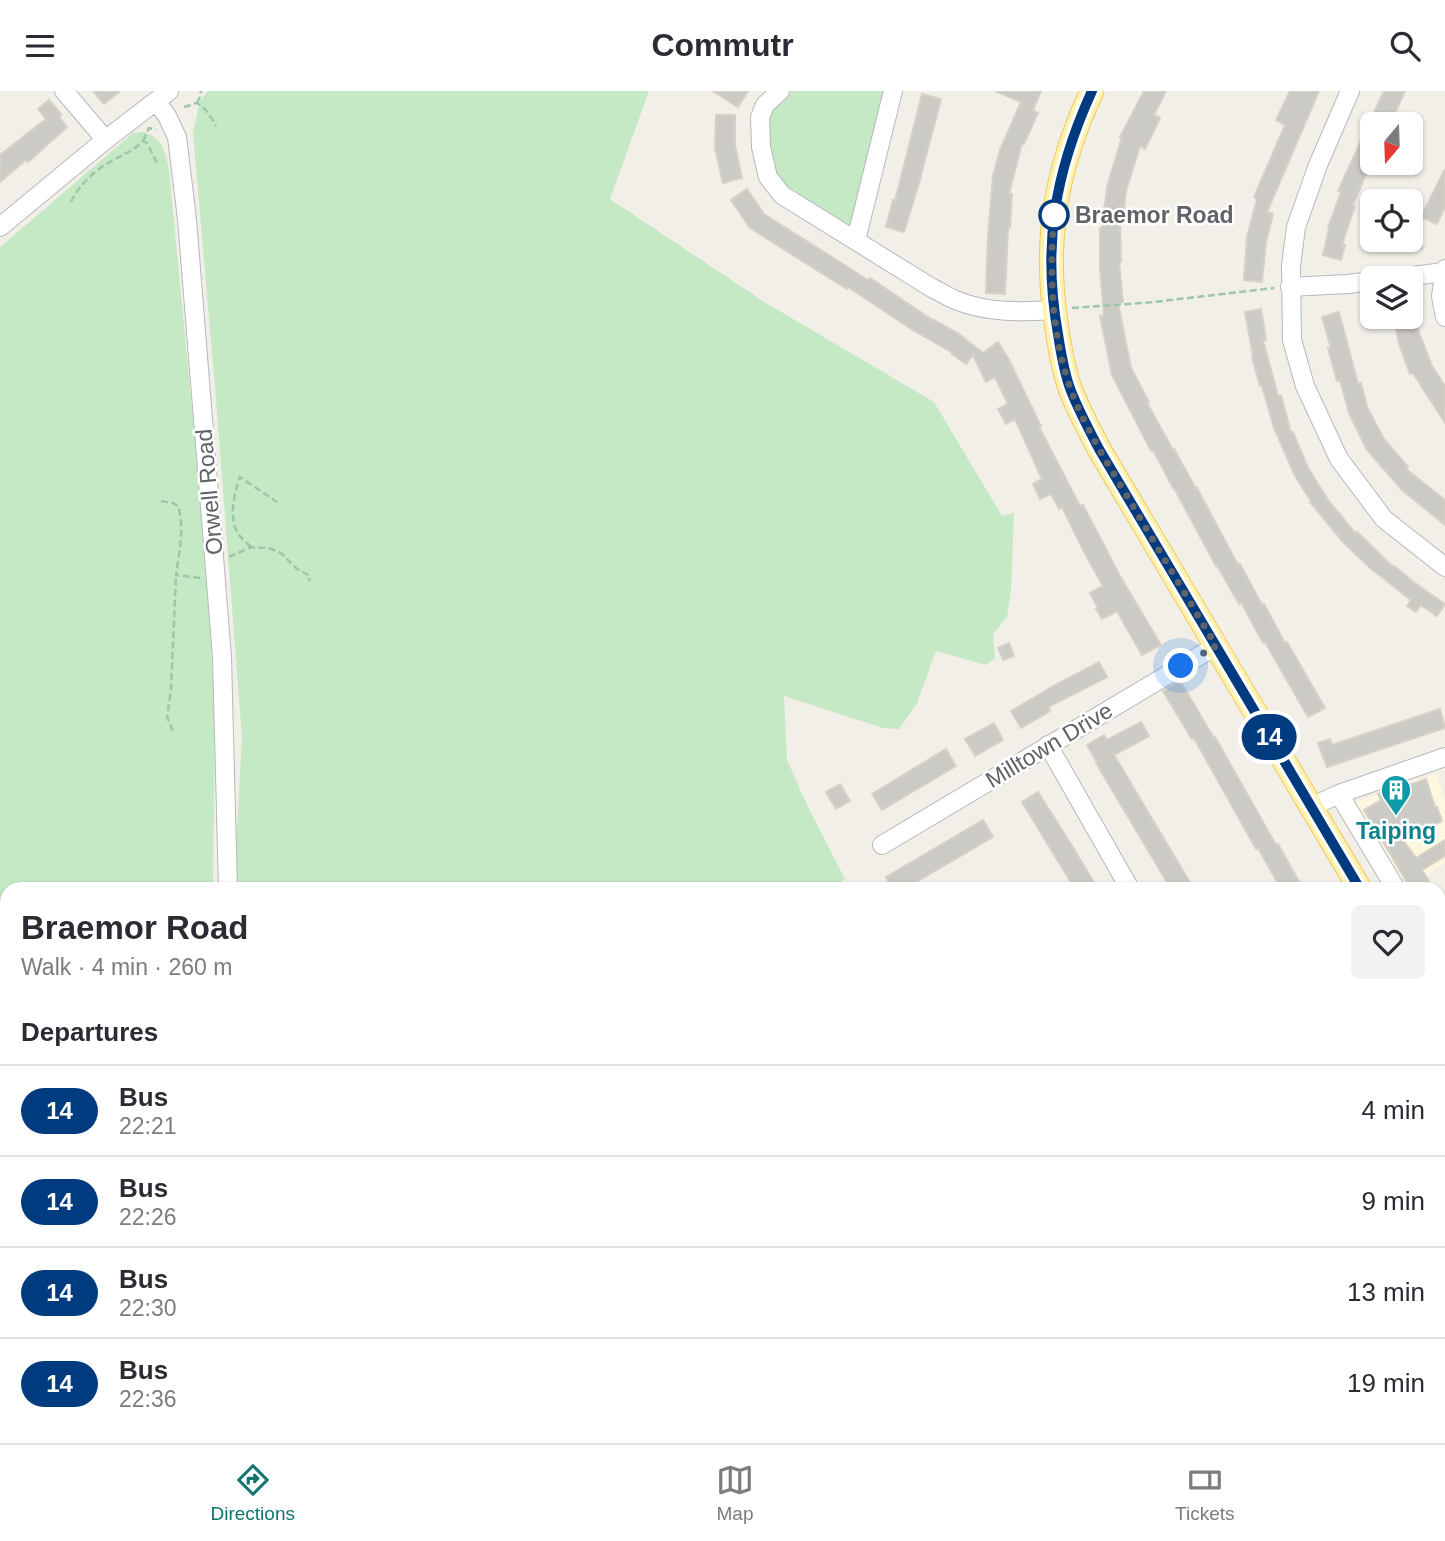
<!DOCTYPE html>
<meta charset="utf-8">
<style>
:root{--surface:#fff;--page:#f2f2f3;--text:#2b2b33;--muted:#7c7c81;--line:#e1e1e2;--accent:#0f766e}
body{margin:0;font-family:Arial,sans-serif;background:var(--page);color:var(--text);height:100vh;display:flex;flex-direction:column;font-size:26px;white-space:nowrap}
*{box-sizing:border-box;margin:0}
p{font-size:23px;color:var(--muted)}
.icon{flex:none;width:38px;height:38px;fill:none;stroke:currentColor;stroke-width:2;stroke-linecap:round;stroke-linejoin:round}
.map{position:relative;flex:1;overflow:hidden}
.panel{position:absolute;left:0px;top:791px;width:1446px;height:562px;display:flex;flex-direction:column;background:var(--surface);border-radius:21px 21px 0 0;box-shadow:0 2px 5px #0004}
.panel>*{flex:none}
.badge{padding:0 14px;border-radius:23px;font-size:24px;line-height:46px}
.needle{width:46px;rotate:199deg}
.tools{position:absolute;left:1360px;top:21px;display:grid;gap:14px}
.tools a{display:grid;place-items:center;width:63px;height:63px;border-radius:10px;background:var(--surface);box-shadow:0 2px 5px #0004;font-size:35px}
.you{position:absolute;width:35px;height:35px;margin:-18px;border:5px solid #fff;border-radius:50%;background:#1a73e8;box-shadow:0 0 0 10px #1a73e833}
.map>.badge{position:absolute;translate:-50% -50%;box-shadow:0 0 0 4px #fff}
h2{padding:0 21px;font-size:26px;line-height:63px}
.round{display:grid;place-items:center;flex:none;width:74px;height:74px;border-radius:10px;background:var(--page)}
.head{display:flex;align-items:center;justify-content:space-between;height:119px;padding:0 21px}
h1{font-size:33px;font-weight:700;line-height:52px}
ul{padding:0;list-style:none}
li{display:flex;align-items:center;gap:21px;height:91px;padding:0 21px;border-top:2px solid var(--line)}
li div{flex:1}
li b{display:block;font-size:26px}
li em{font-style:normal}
li .badge{min-width:77px;font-weight:700;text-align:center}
header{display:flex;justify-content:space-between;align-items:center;height:91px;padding:0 21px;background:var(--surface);font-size:32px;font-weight:700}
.tab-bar{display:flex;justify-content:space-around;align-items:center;height:98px;border-top:2px solid var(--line);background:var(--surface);font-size:19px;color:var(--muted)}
.tab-bar a{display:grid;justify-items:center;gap:4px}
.tab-bar .on{color:var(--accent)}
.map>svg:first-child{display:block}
</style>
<header><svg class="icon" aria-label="menu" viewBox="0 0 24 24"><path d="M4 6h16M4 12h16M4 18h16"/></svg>Commutr<svg class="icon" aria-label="search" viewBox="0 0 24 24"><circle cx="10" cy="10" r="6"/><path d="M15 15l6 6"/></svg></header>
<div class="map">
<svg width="1445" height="1352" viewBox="0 0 1445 1352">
<rect width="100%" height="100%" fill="#f1efe8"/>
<path fill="#fef7e0" d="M1437,682L1445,710V772L1432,780L1421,798H1385L1337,718Z"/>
<path fill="#c5e8c5" d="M208,0H649L610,108L766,212L934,311L1002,425L1014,422L1011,499L1007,526L993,543L995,567L986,574L936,560L917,612L899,638L883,637L784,605L787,669L808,716L845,788L831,798H239L235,778L242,646L216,308L193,42L200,10Z
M791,0H886L851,136L782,97L775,86L768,60L767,28L770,17Z
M143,41C163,47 165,59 169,79L207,473L215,629L213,798H7V1346H300L299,1352H0V156L133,42Z"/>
<path fill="#cccac5" stroke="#d6d1c6" stroke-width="2" d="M93,0H120L104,13Z
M713,0H748L738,16Z
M995,0H1041L1033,19L1038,22L1024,53L1022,52L1009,103H1012L1010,137H1008L1005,203L986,202L988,145L993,85L1000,59L1021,11Z
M1144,0H1166L1154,24L1160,27L1145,58L1140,55L1126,100L1122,132H1120L1121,171H1119L1123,211L1118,212L1131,277L1149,311L1147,312L1173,359L1174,358L1196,398L1197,397L1238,474L1240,473L1262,514L1264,513L1285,552L1287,551L1325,617L1308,626L1265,551L1263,552L1241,511L1239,513L1217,474L1216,475L1174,397H1173L1153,359L1151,360L1112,284L1100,225L1104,224L1100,179V137H1102L1107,96L1122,46H1120Z
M1290,0H1319L1267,121L1273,123L1266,151L1262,191L1244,189L1247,146L1257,108L1254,106L1285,34L1276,29Z
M1384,0H1405L1390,33H1372V69L1353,114L1355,115L1342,153L1345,154L1341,169L1323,164L1329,138L1328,137L1341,101L1338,100Z
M922,3L941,8L919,92L904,141L886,136L893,109L895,110Z
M49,9L62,24L59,26L67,36L28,71L26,69L0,91V64L46,28L38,18Z
M716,24H735V55L742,87L723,92L715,57Z
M1445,78V116L1437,133L1421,126Z
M747,98L764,123L868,189L870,187L934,230V229L959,243L983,262L998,251L1009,269L1041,335L1039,336L1051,359L1080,415L1083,414L1120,485L1161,554L1142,564L1117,520L1102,528L1096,518L1098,517L1090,502L1103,495L1082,457L1062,416L1059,418L1051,403L1040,408L1033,393L1042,388L1015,328L1006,333L998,318L1008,313L995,286L986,291L973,264L966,273L952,263L953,262L913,239L848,196L847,198L750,137L731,109Z
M1421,139L1422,157L1410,158V140Z
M1261,218L1266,249H1263L1278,305L1281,304L1291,342L1293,341L1308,377L1328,409L1356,443L1357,441L1393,476L1394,475L1415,492L1445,513L1437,525L1421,514L1416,521L1407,515L1411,509L1369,476L1344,452L1310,411L1311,410L1295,385L1274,337L1262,295H1260L1252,266L1253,265L1245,221Z
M1339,221L1358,293L1361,292L1367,316L1384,348L1408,376L1406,378L1445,409V434L1402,399L1367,359L1349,322L1340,289L1337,290L1328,257H1331L1322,226Z
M1394,226H1416L1418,239L1432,275L1445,295V332L1413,282L1410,283L1399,253Z
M1009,552L1014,565L1003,569L998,557Z
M1099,571L1107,586L1048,616L1050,620L1021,637L1011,620L1055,594Z
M1180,590L1214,647L1215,646L1276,754L1278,753L1303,798H1281L1258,757L1256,758L1194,647L1192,648L1163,600Z
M1440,618L1445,637L1327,676L1318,652L1330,648L1332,654Z
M1141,631L1149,645L1114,664L1194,798H1171L1096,672L1097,671L1087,654L1104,644L1107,649Z
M994,632L1003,649L975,665L965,648Z
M946,658L956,675L882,719L872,703Z
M1426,688L1435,716H1437L1442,730L1403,749L1416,767L1445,749V765L1422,779L1429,790L1415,798H1411L1364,719L1381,709L1378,703L1394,696L1396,699Z
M840,693L850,710L836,718L826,701Z
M1038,701L1069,750L1098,798H1075L1022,711Z
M983,729L993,746L904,798H893L886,786Z"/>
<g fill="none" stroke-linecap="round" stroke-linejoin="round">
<g stroke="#b5b8bc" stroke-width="20">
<path id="minor" d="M64,0L99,41L104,50
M780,0L765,14L760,26L761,56L768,86L782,104L932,197C941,201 949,207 958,210C988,222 1022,221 1054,219
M1350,0L1318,74L1296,136L1291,175L1292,249L1305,295L1339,368L1384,428L1445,476
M156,10L167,25L177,46L187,128L222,566L228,798
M0,136L104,50L169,0
M856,149L893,0
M1445,178L1441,205L1445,226
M1396,187L1444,181
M1290,196L1348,193L1372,190
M1048,654L1130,798
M1339,703L1396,798
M1311,716L1339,703L1445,666
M882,754L1216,555
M1438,874L1445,870
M1438,1101L1445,1097
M1438,1140L1445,1150
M1438,1228L1445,1224
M1438,1305L1445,1295
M1438,1333L1445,1337
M568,1346L577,1352
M625,1346L634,1352
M989,1346L996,1352
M426,1352L428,1346
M926,1352L932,1346"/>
</g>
<g stroke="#f2c960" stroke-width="25">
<path id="major" d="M1092,0C1055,80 1043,151 1057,238C1060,259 1064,281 1071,300C1079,320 1089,339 1099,358L1360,798
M1438,931L1445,942"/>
</g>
<path stroke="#9cc7a9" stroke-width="2.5" stroke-dasharray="7 3.5" stroke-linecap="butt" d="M197,12L200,6L201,0
M184,16L197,12C207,18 210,25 216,35
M143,50L149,37L156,39
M71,111C78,95 95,79 110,71C122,64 133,60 143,50L147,52L157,72
M1072,217L1154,211L1274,197
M161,410L173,412L178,415C185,436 179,462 176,484L201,487
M251,456C247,452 242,448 239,444C228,430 234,401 240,386L277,411
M229,466L251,456L269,457L281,462L297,478L310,485L309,490
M173,640L167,626L171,599L176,484
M312,1352L314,1346"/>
<use href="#minor" stroke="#fff" stroke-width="18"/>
<use href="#major" stroke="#fff2af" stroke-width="23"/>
</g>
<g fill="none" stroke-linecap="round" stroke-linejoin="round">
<g stroke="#fff" stroke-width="16">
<path id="line" d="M1092,0C1055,81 1042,155 1058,243C1061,263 1064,282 1071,300C1079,320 1089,339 1099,358L1360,798"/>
</g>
<use href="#line" stroke="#003b80" stroke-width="10"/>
<path stroke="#5f6368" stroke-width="7" stroke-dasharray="0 12.6" d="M1054,124L1055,115C1049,174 1050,242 1071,299C1078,319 1089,339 1099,358L1216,555L1181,575"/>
</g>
<defs>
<g id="building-pin" transform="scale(1.575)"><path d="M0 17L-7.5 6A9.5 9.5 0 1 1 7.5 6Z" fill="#0f9aa8" stroke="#fff"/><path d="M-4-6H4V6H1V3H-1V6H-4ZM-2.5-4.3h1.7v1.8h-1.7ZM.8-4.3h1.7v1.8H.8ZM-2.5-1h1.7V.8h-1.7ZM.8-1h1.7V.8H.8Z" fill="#fff"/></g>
</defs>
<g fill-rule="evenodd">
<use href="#building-pin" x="1396" y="699"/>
</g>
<circle fill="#fff" stroke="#003b80" stroke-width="3.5" cx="1054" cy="124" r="14"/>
<g text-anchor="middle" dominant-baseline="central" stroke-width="5" stroke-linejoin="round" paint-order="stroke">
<g font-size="23" font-weight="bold" fill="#5f6368" stroke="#fff" text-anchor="start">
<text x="1075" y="124">Braemor Road</text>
</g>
<g font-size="23" fill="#5f6368" stroke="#fff">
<text transform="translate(209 401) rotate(-95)">Orwell Road</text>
<text transform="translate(1049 654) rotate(-31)">Milltown Drive</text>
</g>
<g font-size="23" font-weight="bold" fill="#0d838f" stroke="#fff">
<text x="1396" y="740">Taiping</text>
</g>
</g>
</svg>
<div class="tools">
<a><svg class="needle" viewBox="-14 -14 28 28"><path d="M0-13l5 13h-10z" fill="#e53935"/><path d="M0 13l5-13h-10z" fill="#7c7c81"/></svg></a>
<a><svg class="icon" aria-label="locate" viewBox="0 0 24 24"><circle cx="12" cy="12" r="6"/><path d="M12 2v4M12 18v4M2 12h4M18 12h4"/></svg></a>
<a><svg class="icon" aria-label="layers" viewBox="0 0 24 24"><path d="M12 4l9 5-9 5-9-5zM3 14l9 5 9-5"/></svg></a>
</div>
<div class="you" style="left:1181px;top:575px"></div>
<b class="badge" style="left:1269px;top:646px;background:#003b80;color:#fff">14</b>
<section class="panel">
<div class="head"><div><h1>Braemor Road</h1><p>Walk · 4 min · 260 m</p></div><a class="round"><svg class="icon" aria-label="heart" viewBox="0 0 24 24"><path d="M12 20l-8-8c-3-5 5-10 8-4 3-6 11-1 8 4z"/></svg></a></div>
<h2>Departures</h2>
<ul>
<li><span class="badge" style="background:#003b80;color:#fff">14</span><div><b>Bus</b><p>22:21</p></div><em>4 min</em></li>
<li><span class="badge" style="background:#003b80;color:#fff">14</span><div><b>Bus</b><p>22:26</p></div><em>9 min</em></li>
<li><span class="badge" style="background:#003b80;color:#fff">14</span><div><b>Bus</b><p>22:30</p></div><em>13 min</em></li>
<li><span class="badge" style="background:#003b80;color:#fff">14</span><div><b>Bus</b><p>22:36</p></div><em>19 min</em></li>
</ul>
</section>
</div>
<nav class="tab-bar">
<a class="on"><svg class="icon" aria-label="directions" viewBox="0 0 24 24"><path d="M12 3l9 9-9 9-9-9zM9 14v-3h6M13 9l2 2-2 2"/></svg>Directions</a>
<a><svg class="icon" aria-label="map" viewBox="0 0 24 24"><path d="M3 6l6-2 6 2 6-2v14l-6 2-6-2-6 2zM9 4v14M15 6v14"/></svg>Map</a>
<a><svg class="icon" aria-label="tickets" viewBox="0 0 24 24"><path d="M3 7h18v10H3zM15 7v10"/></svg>Tickets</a>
</nav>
